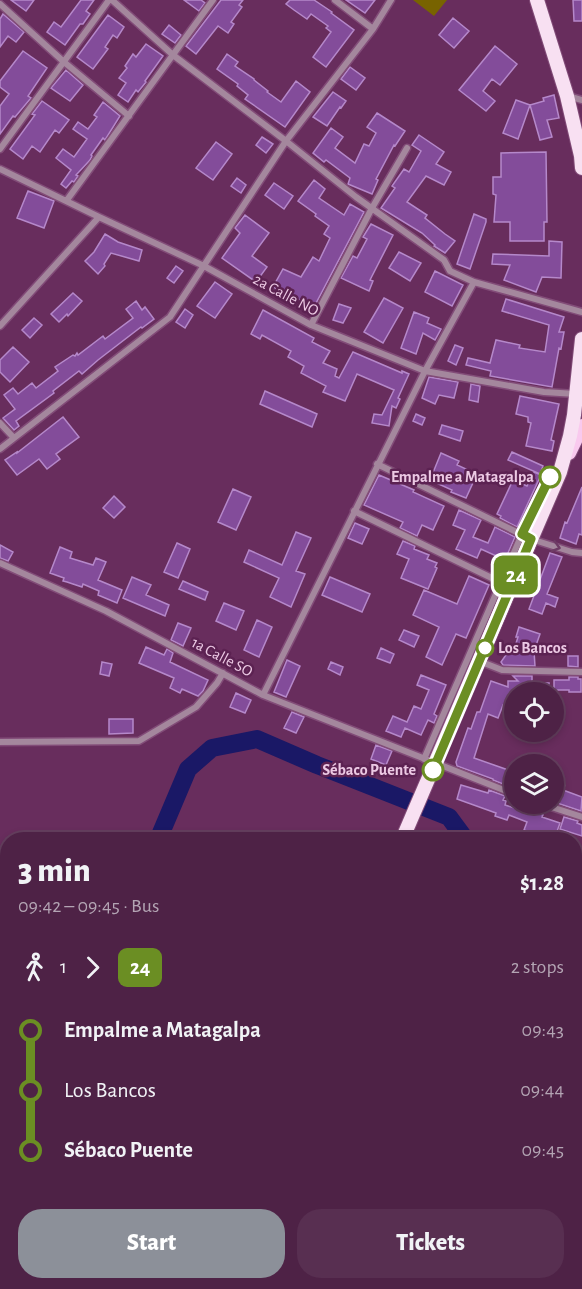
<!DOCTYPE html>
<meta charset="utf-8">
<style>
:root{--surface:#4e2246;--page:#582f51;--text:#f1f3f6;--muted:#b3a4b3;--line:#653f5f;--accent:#8c9099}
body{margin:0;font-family:"Alegreya Sans",sans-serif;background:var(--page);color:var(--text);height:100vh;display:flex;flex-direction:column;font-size:22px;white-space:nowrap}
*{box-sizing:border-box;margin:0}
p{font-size:20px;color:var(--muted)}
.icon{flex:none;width:33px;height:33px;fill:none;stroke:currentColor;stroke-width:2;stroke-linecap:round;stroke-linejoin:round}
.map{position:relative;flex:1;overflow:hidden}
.side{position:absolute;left:0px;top:832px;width:582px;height:458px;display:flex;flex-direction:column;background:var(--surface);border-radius:24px 24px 0 0;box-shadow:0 3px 9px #0003,0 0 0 2px var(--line)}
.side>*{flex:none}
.badge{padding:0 12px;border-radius:9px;font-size:21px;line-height:39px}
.controls{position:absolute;left:504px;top:682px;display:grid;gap:12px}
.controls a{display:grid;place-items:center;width:60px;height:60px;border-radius:50%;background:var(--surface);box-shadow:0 3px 9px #0003,0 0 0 2px var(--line);font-size:30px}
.map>.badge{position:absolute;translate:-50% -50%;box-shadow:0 0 0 3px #fff}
.legs{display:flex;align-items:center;gap:9px;height:66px;padding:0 18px;font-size:20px}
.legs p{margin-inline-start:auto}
.overview{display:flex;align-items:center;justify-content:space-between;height:102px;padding:0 18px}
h1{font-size:33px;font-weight:800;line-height:45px}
.primary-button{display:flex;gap:12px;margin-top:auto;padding:12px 18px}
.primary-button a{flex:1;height:69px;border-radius:24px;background:var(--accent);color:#fff;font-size:24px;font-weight:800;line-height:69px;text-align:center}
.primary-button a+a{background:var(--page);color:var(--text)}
ul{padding:0 18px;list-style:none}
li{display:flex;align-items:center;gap:21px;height:60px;font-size:22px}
li i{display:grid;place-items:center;width:9px;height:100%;margin:0 8px;background:currentColor}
li i::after{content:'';width:15px;height:15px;margin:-8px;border:4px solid;border-radius:50%;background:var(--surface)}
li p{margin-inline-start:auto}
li:first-child i{background:linear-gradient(#0000 50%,currentColor 0)}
li:last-child i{background:linear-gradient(currentColor 50%,#0000 0)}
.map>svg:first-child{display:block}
</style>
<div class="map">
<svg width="582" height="1289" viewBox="0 0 582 1289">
<rect width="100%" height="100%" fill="#682d5d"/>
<path fill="#786300" d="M413,0H447L434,16Z"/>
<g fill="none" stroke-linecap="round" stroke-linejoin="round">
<path stroke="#1a1866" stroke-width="18" d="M158,840L188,769L212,748L257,739L317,765L449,817L466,840
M449,1282L450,1289
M70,1289L75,1282"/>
</g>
<path fill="#834c9a" stroke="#b588ca" stroke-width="1.5" d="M11,0H34L26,11Z
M81,0H94L86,11L90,14L83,24H80L65,45L47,32L54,22L61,27Z
M184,0H201L205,3L199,11Z
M221,0H243L239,5L242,7L231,22L234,24L228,33L218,26L196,54L186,46Z
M290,0H314L332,12L331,13L354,30L326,67L313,57L331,32L326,28L328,26L311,14L307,19L294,10L286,4Z
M346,0H375L365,13Z
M573,0H582V21H574Z
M3,14L24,32L16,42L8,36L0,47V19Z
M108,15L124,27L117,38L113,35L105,47L108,49L93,69L77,57Z
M453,18L469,31L454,48L439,35Z
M169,25L181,35L175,43L162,34Z
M146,44L163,56L145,81L146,82L138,92L136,90L128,102L118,95L126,83L119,78L127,68L125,66L133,54L136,57Z
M495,46L517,64L500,85L492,79L483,91L495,101L486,111L459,90Z
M23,51L47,68L28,96L31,98L15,117L13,116L0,134V106L9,94L0,87V81Z
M227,54L238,62L235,66L254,79V80L268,91L267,92L281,102L296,81L310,92L285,127L245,99L248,95L237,86L238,84L217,69Z
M350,67L365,78L356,90L341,79Z
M66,70L83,85L70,101L51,88Z
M333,92L346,101L341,108L340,107L327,126L313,117Z
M554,95L559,118L547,120L552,137L540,140L530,105L544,101L543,98Z
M516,100L530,105L518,139L503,133Z
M42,101L69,120L59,133L55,130L40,152L32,146L23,159L10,149L35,115L32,114Z
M103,102L120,116L105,140L103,138L91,155L92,156L90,160L76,175L78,176L74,182L72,181L66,188L61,184L71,170L56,158L63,149L74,157L87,139L73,129L78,122L88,129L97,117L94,115Z
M377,113L405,131L395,146L394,145L376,179L378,180L372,194L348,184L350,178L326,160L324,162L313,153L331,128L343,137L335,148L355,163L364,144L369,146L376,133L367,127Z
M419,135L444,152L436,164L451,172L444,185L426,176L407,202L427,215L425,218L445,234L455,241L445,253L434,246L435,245L422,233L381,208L395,188L392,186L404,169L409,172L421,151L412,145Z
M262,137L273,144L266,153L256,145Z
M216,142L232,154L213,180L196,168Z
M546,152L547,222H544V241H510V222H494L496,195L493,194V177H501V153Z
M237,178L246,185L241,193L231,186Z
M314,180L325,189L319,198L344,215L350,204L364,212L314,307L273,287L283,269L301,277L313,257L319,261L330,238L324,234L329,226L315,216L316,214L298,201Z
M274,183L293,196L284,209L265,195Z
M28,191L54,201L44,228L17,218Z
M474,214L486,219V222L470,269L457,264Z
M245,215L269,233L252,256L267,267L256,282L222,258L240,233L235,228Z
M371,224L393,235L370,280L373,281L369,291L341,278L353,256L357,258L367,239L363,237Z
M105,234L118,242L142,250L139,261L111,253L104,264L105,266L98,274L85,261L94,252Z
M549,241L562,242L561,278L542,277L536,292L504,280L510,265L492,264L493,254L549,256Z
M399,252L421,263L410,281L389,268Z
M176,266L183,271L174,283L167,278Z
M435,271L463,285L452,306L425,292Z
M215,282L232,294L215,318L197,306Z
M73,293L82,301L68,316L67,314L59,322L51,314Z
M384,298L403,308L383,343L364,332Z
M506,299L564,317L559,332H564L561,349L559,348L552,387L490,376L491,371L466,365L468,358L490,363L496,340L520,345L519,348L545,352L549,325L502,311Z
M136,301L142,310L145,307L154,319L142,328L141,327L98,360L82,374L79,371L53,391L54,393L16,421L19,426L14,430L3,418L15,409L4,395L13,388L18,394L32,383L36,388L58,371L55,367L73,355L75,356L77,353L78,355L103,336L105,339L133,318L126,309Z
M339,304L351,308L343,323L333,320Z
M185,309L193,315L185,328L176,322Z
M263,310L314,338L312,342L330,351L323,363L337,369L335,376L339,378L353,352L402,373V371L409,374L398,398L400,399L396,408L392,406L389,426L372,423L374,414L382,415L394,390L357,374L345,401L323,392L326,386L301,373L304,366L288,357L291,351L262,335L260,339L251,334Z
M414,312L429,318L427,323L441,329L435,340L423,333L416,354L401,348Z
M34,318L42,325L30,338L22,330Z
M455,345L463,348L456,365L448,361Z
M13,347L29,362L10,382L0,372V360Z
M429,377L458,382L454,398L439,395L435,404L422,398Z
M471,384L480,386L478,402L469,400Z
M265,391L317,414L312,427L260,404Z
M520,396L559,404L551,440L554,441L552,451L526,446L531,423L528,422V417L516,414Z
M416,414L425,418L422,425L413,421Z
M63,417L79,437L56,454L60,459L47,469L39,459L17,475L5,460L17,452V453Z
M442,425L463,431L460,441L439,434Z
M512,452L543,466L540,474L508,460Z
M441,453L459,461L457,465L477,474L466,498L451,492L452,490L430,480Z
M534,472L541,475L517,527L500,518L501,516L497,514L513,480L527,486Z
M379,475L414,490L413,492L444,506L433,530L422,525L417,536L400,528L403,522L364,505Z
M582,487V535L579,534L576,544L560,538L565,522L567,523Z
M233,489L251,497L236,530L218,522Z
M114,496L125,507L114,518L103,508Z
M459,510L481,520L473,537L488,543L495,527L515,537L505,560L481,549L477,558L456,549L465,530L453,525Z
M355,523L369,529L362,544L348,538Z
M296,532L311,538L296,571L305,574L291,607L270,597L279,578L244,562L249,550L282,565Z
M403,541L415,546L414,549L429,555L427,559L437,563L435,567L437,568L428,589L401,578L409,559L397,554Z
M177,543L190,549L178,578L164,572Z
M0,545L13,552L8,561L0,558Z
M60,547L72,552L70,558L93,565L96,558L106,562L98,580L122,590L117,603L98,595L99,591L83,584L82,587L67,582L63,581L64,578L50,573Z
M550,553L562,557L547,594L558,598L555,607L546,603L542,614L529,609Z
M469,576L489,585L466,638L456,634L442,665L426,657L439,627L413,615L424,590L457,604Z
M132,577L151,585L146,595L169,605L165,616L123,598Z
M330,577L370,594L362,612L322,595Z
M183,581L208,592L205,600L179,589Z
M224,603L244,611L236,630L216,621Z
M257,620L272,627L259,657L244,650Z
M178,623L191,628L183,646L171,640Z
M519,627L540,634L534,651L535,666L503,665L501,662L508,652L513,653L518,637H516Z
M404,630L419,636L414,647L399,640Z
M146,647L164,655L167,649L173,653L170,662L208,680L203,691L198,696L182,689L180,693L170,688L174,678L139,663Z
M381,648L394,654L390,663L377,658Z
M568,656H578V667L568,666Z
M287,660L300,666L286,697L274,692Z
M102,662L112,664L109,676L100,674Z
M331,662L343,667L340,675L328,669Z
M421,675L446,685L434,714L437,716L434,723L428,720L421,735L405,728L401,737L386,731L393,716L407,722L414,706L421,709L429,690L417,685Z
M513,676H532V683H549V693H514V705H503L498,718L488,714L474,758L514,772V786L509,784L508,786L493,780V779L457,766L456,762L468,728L471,729L477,712H480L491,681L508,687V681H518Z
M569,677H578V679H581V692H569V690H554V680H569Z
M236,693L251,700L245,713L230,707Z
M292,712L304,717L296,733L284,728Z
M109,719H133V733L109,734Z
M376,745L392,751L386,765L371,759Z
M554,781L565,785L563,790L582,797L581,811L554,802Z
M461,785L488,793L489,790L505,796L503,800L506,801L505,805L530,813L531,810L543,815L542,817L560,823L555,837L537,831L536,834L524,830L527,822L509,815L507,820L495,816L496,813L457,799Z
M564,817L578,821L577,823L582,825V836L560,829Z
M0,1013L8,1016V1053L0,1050Z"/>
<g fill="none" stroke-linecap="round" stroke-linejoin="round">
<g stroke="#824c78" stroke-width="9">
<path id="minor" d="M112,0L173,55L286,141L356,197L444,260L450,271L474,282L582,312
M335,0L373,29
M0,4L64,62L129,116
M568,96L582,100
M0,149L109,0
M0,169L99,217L204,266L311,325L425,371L544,392L576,394
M67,200L213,0
M311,325L372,208L407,148
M0,326L99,217
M0,423L14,438
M0,449L170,317L286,141L373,29L391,0
M377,464L531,539L572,552L582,553
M354,511L502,583
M0,563L106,611L263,695L514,794
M479,661L502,670L582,672
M263,695L425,371L474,282
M0,742L139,741L196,707L217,683L223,673
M424,759L522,534L550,477L558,473
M542,804L582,817"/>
</g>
<g stroke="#824c78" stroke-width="16">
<path id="primary" d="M569,453L582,426"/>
</g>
<g stroke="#824c78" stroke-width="16">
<path id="trunk" d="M537,0L567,96L581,156L582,168
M402,840L560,472L570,436L574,415L582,339
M194,1289L198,1282"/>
</g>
<use href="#minor" stroke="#a4879d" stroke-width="6"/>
<use href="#primary" stroke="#f9c9ee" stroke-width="14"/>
<use href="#trunk" stroke="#f8e0f2" stroke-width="14"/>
</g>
<defs><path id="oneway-chevron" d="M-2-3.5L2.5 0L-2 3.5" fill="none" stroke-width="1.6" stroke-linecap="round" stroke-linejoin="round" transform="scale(1.5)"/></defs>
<use stroke="#6e3b65" href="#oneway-chevron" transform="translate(556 547) rotate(16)"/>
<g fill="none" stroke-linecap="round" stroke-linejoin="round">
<g stroke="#fff" stroke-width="14">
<path id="line-1" d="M433,770L531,539L522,534L550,477"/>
</g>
<use href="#line-1" stroke="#6b8e23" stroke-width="9"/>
</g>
<g fill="#fff" stroke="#6b8e23" stroke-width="3">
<circle cx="550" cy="477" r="10"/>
<circle cx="485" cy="648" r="8"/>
<circle cx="433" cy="770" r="10"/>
</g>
<g text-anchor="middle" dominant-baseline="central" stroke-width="5" stroke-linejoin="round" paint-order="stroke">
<g font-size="16" fill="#ecc9e4" stroke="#5c2252">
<text transform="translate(286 295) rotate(28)">2a Calle NO</text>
<text transform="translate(222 657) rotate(28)">1a Calle SO</text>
</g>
<g font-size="16" font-weight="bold" fill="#ecc9e4" stroke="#5c2252" text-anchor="end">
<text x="534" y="477">Empalme a Matagalpa</text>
<text x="498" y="648" text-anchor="start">Los Bancos</text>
<text x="416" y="770">Sébaco Puente</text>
</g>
</g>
</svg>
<div class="controls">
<a><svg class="icon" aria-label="locate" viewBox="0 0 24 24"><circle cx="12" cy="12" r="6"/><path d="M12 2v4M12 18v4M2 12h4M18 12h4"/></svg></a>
<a><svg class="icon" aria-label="layers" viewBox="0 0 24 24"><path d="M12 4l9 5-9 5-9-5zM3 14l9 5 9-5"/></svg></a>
</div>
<b class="badge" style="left:516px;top:575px;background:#6b8e23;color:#fff">24</b>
<section class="side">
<div class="overview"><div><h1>3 min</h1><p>09:42 – 09:45 · Bus</p></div><b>$1.28</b></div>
<div class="legs"><svg class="icon" aria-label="walk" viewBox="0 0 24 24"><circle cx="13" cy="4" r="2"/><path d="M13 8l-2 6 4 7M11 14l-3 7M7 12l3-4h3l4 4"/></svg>1<svg class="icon" aria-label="forward" viewBox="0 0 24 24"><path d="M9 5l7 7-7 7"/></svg><b class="badge" style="background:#6b8e23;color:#fff">24</b><p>2 stops</p></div>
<ul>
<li><i style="color:#6b8e23"></i><b>Empalme a Matagalpa</b><p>09:43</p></li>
<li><i style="color:#6b8e23"></i><span>Los Bancos</span><p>09:44</p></li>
<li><i style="color:#6b8e23"></i><b>Sébaco Puente</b><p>09:45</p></li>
</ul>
<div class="primary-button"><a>Start</a><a>Tickets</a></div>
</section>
</div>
